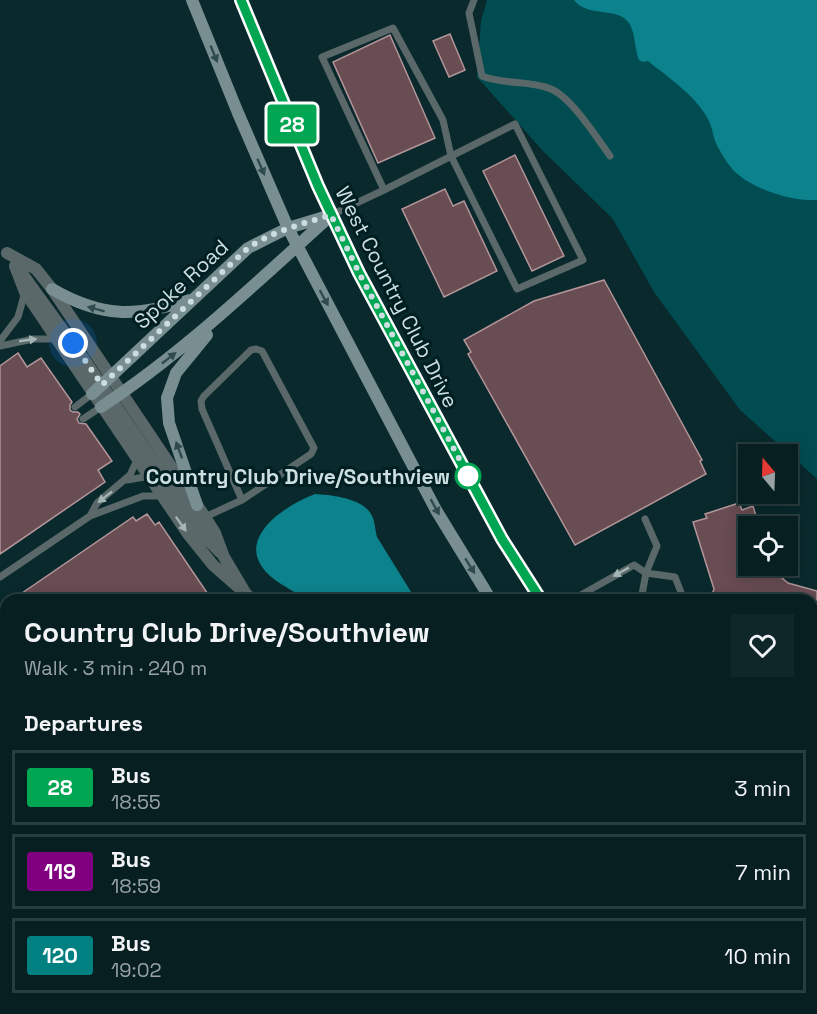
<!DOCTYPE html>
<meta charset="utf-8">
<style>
:root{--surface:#071f21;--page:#10272a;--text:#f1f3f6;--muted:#98a2a5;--line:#283d3f}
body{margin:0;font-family:"Space Grotesk",sans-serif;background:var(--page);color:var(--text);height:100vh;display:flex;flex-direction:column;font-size:22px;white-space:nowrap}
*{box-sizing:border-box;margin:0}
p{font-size:20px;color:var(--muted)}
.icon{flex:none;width:33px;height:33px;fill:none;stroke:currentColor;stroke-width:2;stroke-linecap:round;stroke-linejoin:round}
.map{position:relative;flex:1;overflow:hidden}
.sheet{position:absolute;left:0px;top:594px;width:818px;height:420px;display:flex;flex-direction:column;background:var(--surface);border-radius:18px 18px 0 0;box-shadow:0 3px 15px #0003,0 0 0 2px var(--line)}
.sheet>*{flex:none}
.badge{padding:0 12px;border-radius:4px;font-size:21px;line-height:39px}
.needle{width:39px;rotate:341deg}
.controls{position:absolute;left:738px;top:444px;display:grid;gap:12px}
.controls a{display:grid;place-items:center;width:60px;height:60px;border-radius:0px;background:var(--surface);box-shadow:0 3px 15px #0003,0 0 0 2px var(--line);font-size:30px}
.you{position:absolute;width:30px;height:30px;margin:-15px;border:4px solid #fff;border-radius:50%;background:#1a73e8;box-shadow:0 0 0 9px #1a73e833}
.map>.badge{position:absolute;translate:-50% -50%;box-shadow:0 0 0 3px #fff}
h2{padding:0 24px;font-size:22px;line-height:54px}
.round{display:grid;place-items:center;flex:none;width:63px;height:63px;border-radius:0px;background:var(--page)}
.head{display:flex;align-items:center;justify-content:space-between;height:102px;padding:0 24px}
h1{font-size:28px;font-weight:700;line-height:45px}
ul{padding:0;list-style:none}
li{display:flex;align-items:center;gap:18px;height:75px;margin:0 12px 9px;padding:0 12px;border:3px solid var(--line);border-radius:0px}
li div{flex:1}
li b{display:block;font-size:22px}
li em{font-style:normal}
li .badge{min-width:66px;font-weight:700;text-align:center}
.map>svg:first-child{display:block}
</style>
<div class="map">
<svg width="817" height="1014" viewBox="0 0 817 1014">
<rect width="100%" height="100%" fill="#09292c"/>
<path fill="#004c51" d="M487,0H817V479L740,410L654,292L613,219L543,151L477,77L481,21Z"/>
<path fill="#0c838c" d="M574,0H817V200C791,201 755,190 735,172C729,166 723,156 719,149C713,140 713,128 708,119C695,95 669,78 648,61L643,62L639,60C634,48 636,34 629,23C617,6 587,18 574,0Z
M315,494C331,495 362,498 371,514C375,520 375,530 377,537L416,600C393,600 370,600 347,600C336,600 325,601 314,600C303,598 291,590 281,584C226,549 274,510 315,494Z
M582,1008H686L690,1014H581Z"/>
<path fill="#684d52" stroke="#b3959a" stroke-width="1.5" d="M450,34L465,70L449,77L433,41Z
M390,35L435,138L378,163L333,62Z
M515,155L564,256L532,271L483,171Z
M445,189L453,206L464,201L497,271L444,297L402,209Z
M604,280L702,460L700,461L706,474L575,545L468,354L471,352L464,340L534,301Z
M18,353L27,367L41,358L72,402L70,405V410L73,412H78L80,414L77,419L79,423L86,424L112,461L98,470L105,482L0,554V366Z
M739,503L742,510L753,506L759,526H748V566H773L775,572L788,583L817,591V600H710L714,589L693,522L707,518L705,514Z
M147,514L155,525L159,522L212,600H12L133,517L136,521Z"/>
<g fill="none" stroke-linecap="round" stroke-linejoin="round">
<path stroke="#5a6869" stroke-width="7" d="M474,0L469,13L482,76C504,85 530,80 551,89C572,98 597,138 610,156
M331,215L384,190L515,124L583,260L517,289L451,156L443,120L393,28L322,57L384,190
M0,341L18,317L25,292
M0,346L33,339H56
M75,407L92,394
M83,419L101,407
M127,480L151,476
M90,516L97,503L130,475L137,460
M205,517L242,500L311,454L314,448L262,351L256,349L251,350L204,396L201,401L202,409L242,500
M645,519L657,546L646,573L675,577L684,600
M0,577L90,516L143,496H162
M572,600L634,565L646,573L641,600
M221,1008L225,1014
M512,1014V1008"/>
<path stroke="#5a6869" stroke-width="12" d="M7,253L36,269L52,289L205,517L215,533L224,557L246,594
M15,266L25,292L188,534L213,565L253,600
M21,272L86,362L203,535L221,553
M812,711L817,709
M812,775L817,778
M547,1014V1008"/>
<path stroke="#788e90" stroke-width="12" d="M192,0L238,113L288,228L436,510L491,600
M241,0L318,186L359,273L502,539L541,600
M52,289C102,318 136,317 190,300
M92,394L248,248L288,228L331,215
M101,407C184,352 255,284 328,218
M197,505L169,423L167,398L176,373L207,335
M812,1004L817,1014
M753,1008L756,1014"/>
</g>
<defs><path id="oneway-solid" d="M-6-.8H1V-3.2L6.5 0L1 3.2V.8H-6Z" transform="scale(1.5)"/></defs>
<g fill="#304b4e">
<use href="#oneway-solid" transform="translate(214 54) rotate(68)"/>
<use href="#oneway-solid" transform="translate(261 167) rotate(66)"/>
<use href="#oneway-solid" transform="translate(324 298) rotate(62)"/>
<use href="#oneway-solid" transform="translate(96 309) rotate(-165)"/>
<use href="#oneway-solid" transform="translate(169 358) rotate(-38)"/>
<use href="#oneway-solid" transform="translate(179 450) rotate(-110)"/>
<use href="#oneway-solid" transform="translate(435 507) rotate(61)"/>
<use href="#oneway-solid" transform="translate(470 566) rotate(58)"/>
</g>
<g fill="#a4b5b6">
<use href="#oneway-solid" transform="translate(28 340) rotate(-8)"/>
<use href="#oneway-solid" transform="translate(105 497) rotate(142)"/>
<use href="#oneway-solid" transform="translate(181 524) rotate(55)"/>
<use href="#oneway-solid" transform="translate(621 572) rotate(151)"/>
</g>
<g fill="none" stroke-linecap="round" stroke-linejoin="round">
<g stroke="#fff" stroke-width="14">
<path id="line" d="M241,0L318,186L359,273L502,539L541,600"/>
</g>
<use href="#line" stroke="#00a651" stroke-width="9"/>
<path stroke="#ccdedf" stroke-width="6" stroke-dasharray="0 10.8" d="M73,343L102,385L248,248C273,231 302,224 331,215L359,273L470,479L468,476"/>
</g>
<circle fill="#fff" stroke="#00a651" stroke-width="3" cx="468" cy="476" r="12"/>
<g text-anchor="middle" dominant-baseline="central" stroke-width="6" stroke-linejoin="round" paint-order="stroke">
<g font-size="21" fill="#ccdedf" stroke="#001f22">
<text transform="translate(181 284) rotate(-43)">Spoke Road</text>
<text transform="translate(397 297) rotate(63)">West Country Club Drive</text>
</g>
<g font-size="21" font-weight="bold" fill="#ccdedf" stroke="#001f22" text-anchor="end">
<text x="450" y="476">Country Club Drive/Southview</text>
</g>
</g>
</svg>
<div class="controls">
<a><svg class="needle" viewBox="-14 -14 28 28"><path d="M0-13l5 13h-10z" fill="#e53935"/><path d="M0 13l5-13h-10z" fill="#98a2a5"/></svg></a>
<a><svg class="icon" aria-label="locate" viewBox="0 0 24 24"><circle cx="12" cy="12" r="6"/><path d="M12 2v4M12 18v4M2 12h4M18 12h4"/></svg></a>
</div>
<div class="you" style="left:73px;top:343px"></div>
<b class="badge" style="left:292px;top:124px;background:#00a651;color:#fff">28</b>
<section class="sheet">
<div class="head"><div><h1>Country Club Drive/Southview</h1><p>Walk · 3 min · 240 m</p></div><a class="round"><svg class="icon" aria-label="heart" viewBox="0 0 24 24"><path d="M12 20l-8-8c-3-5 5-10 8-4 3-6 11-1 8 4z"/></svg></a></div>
<h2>Departures</h2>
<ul>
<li><span class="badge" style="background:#00a651;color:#fff">28</span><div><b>Bus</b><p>18:55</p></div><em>3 min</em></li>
<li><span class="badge" style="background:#800080;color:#fff">119</span><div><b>Bus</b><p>18:59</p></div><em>7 min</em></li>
<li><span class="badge" style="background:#008080;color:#fff">120</span><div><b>Bus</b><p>19:02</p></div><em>10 min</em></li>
</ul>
</section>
</div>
